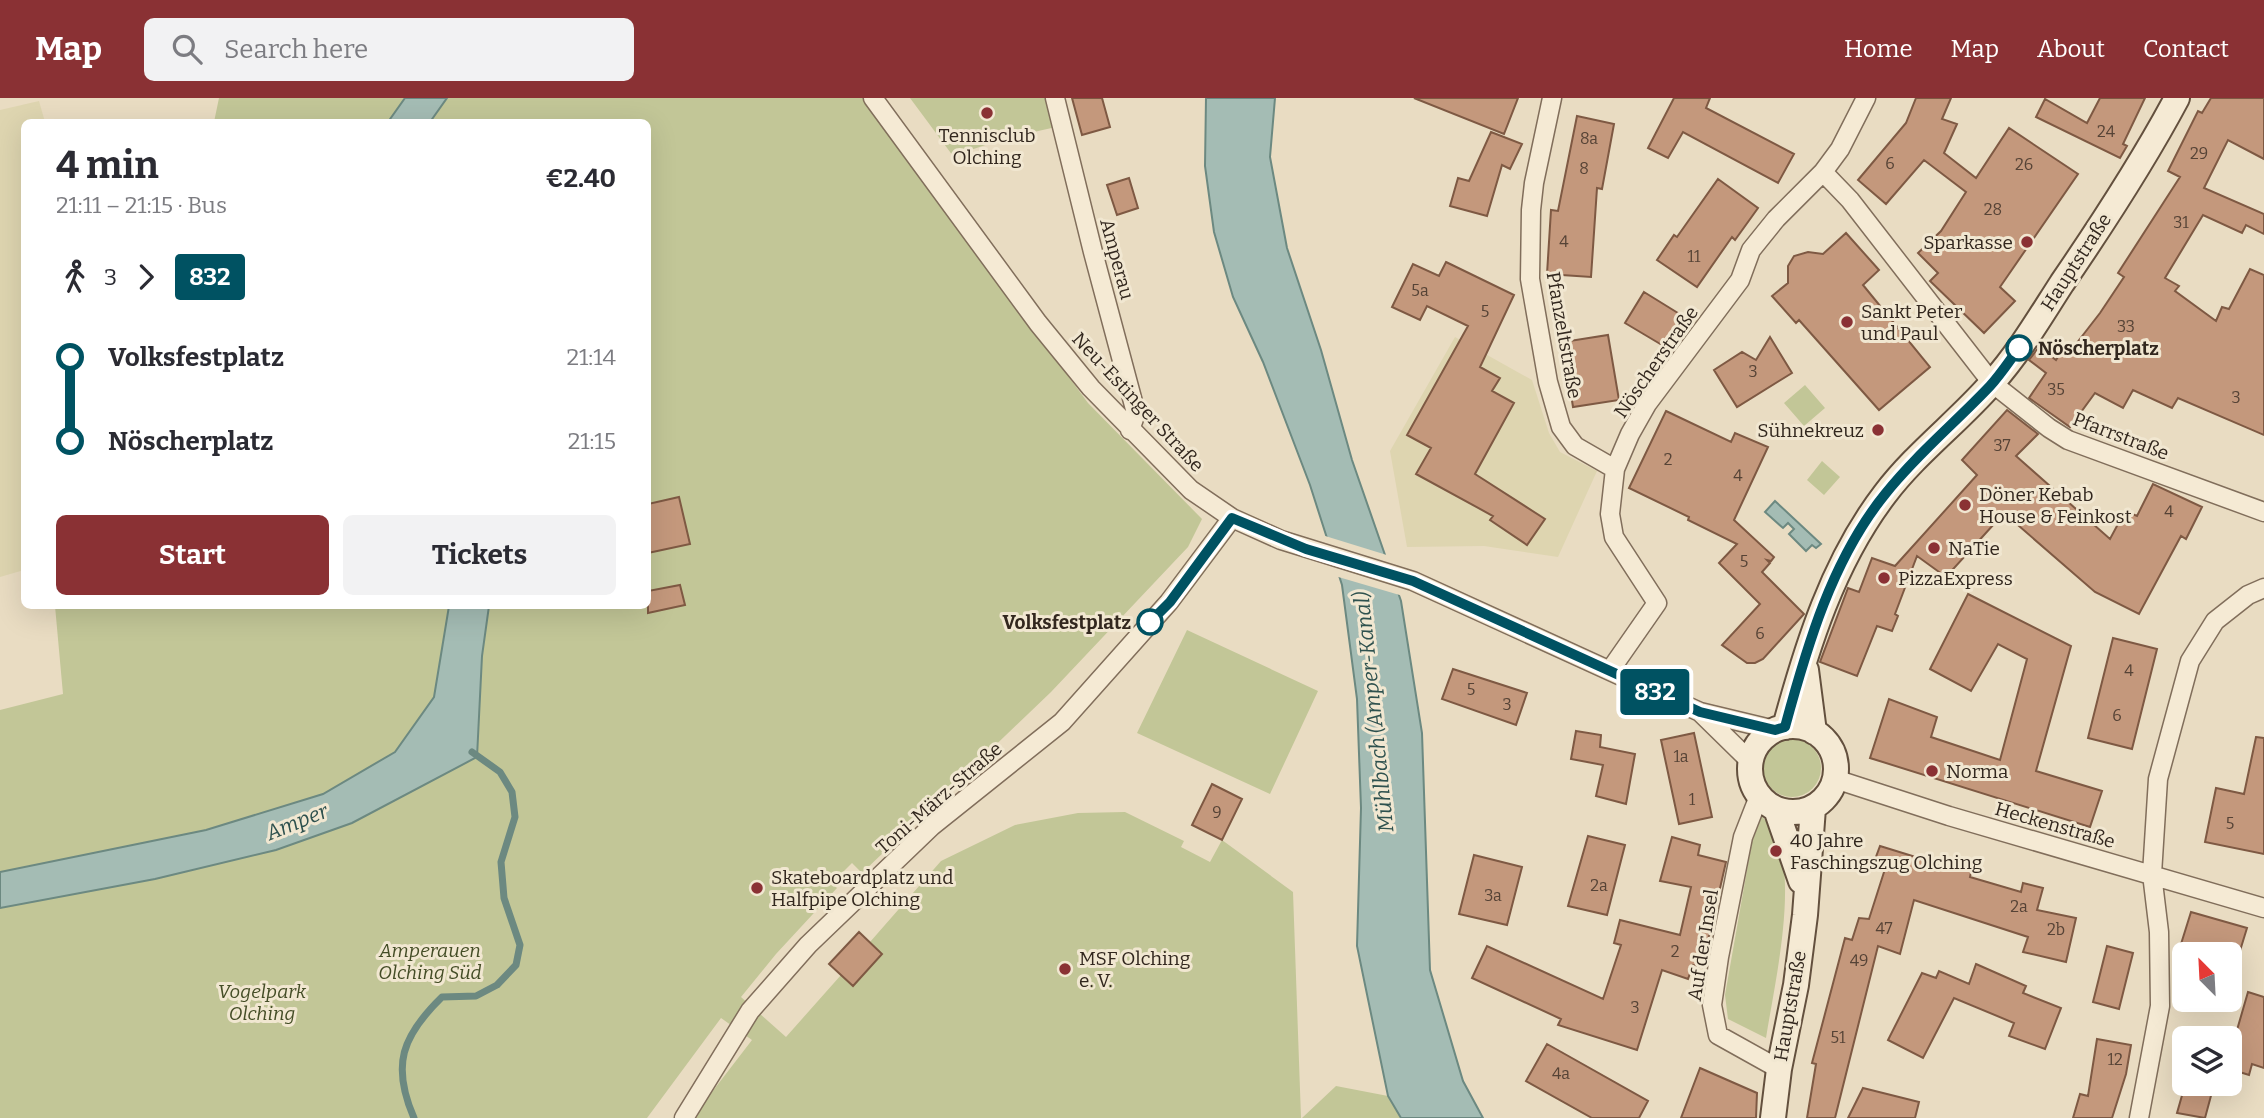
<!DOCTYPE html>
<meta charset="utf-8">
<style>
:root{--surface:#fff;--page:#f2f2f3;--text:#2b2b33;--muted:#7c7c81;--accent:#8a3134}
body{margin:0;font-family:Bitter,serif;background:var(--page);color:var(--text);height:100vh;display:flex;flex-direction:column;font-size:26px;white-space:nowrap}
*{box-sizing:border-box;margin:0}
p{font-size:23px;color:var(--muted)}
.icon{flex:none;width:38px;height:38px;fill:none;stroke:currentColor;stroke-width:2;stroke-linecap:round;stroke-linejoin:round}
.map{position:relative;flex:1;overflow:hidden}
.drawer{position:absolute;left:21px;top:21px;width:630px;height:490px;display:flex;flex-direction:column;background:var(--surface);border-radius:10px;box-shadow:0 7px 28px #0002}
.drawer>*{flex:none}
.badge{padding:0 14px;border-radius:5px;font-size:24px;line-height:46px}
.needle{width:46px;rotate:336deg}
.buttons{position:absolute;left:2172px;top:844px;display:grid;gap:14px}
.buttons a{display:grid;place-items:center;width:70px;height:70px;border-radius:10px;background:var(--surface);box-shadow:0 7px 28px #0002;font-size:35px}
.map>.badge{position:absolute;translate:-50% -50%;box-shadow:0 0 0 4px #fff}
.legs{display:flex;align-items:center;gap:10px;height:77px;padding:0 35px;font-size:23px}
.legs p{margin-inline-start:auto}
.headline{display:flex;align-items:center;justify-content:space-between;height:119px;padding:0 35px}
h1{font-size:38px;font-weight:700;line-height:52px}
.cta{display:flex;gap:14px;margin-top:auto;padding:14px 35px}
.cta a{flex:1;height:80px;border-radius:10px;background:var(--accent);color:#fff;font-size:28px;font-weight:700;line-height:80px;text-align:center}
.cta a+a{background:var(--page);color:var(--text)}
ul{padding:0 35px;list-style:none}
li{display:flex;align-items:center;gap:24px;height:84px;font-size:26px}
li i{display:grid;place-items:center;width:10px;height:100%;margin:0 9px;background:currentColor}
li i::after{content:'';width:18px;height:18px;margin:-9px;border:5px solid;border-radius:50%;background:var(--surface)}
li p{margin-inline-start:auto}
li:first-child i{background:linear-gradient(#0000 50%,currentColor 0)}
li:last-child i{background:linear-gradient(currentColor 50%,#0000 0)}
header{display:flex;align-items:center;gap:42px;box-sizing:border-box;height:98px;padding:0 35px;background:var(--accent);color:#fff}
header strong{font-size:33px}
nav{display:flex;gap:38px;margin-inline-start:auto;font-size:24px}
.search{width:490px;height:63px;background:var(--page);display:flex;align-items:center;gap:18px;box-sizing:border-box;padding:0 24px;border-radius:10px;color:var(--muted);font-size:26px}
.map>svg:first-child{display:block}
</style>
<header>
<strong>Map</strong>
<div class="search"><svg class="icon" aria-label="search" viewBox="0 0 24 24"><circle cx="10" cy="10" r="6"/><path d="M15 15l6 6"/></svg>Search here</div>
<nav><a>Home</a><a>Map</a><a>About</a><a>Contact</a></nav>
</header>
<div class="map">
<svg width="2264" height="1020" viewBox="0 0 2264 1020">
<rect width="100%" height="100%" fill="#e9dcc2"/>
<path fill="#ded5b0" d="M39,3L45,24H24V472L0,479V12Z
M1455,239L1532,282L1549,335L1560,354L1597,373L1558,459L1484,448L1407,449L1390,353Z"/>
<path fill="#c2c697" d="M219,0H405L388,24H214Z
M447,0H863L1088,305L1202,421L1188,449L1051,594L862,775L852,765L832,785L837,790L776,856L741,899L786,939L841,877L829,866L859,834L870,844L941,763L1015,727L1078,715L1125,714L1184,743L1181,749L1210,764L1222,742L1293,794L1301,1020H692L752,942L721,920L647,1020H0V810L155,781L276,752L352,725L482,558L489,508H648V24H430Z
M910,0H1050L1056,29L1003,41L953,58Z
M1805,287L1825,310L1804,328L1784,305Z
M1822,363L1840,379L1824,397L1807,382Z
M55,508H449L434,599L395,654L323,696L206,732L0,774V612L63,596Z
M1187,532L1318,593L1270,696L1137,635Z
M1763 670a29 29 0 1 1 58 0a29 29 0 1 1-58 0Z
M1762,718C1767,725 1775,732 1778,740C1796,795 1775,883 1766,940L1728,921L1725,897L1752,744Z
M1336,988L1388,998L1401,1020H1302Z"/>
<path fill="#a4bcb4" stroke="#6c8981" stroke-width="2" d="M405,0H447L430,24H388Z
M1206,0H1275L1270,59L1287,150L1321,252L1352,362L1401,503L1422,635L1430,872L1463,983L1483,1020H1401L1388,998L1357,848L1361,710L1357,601L1342,487L1310,387L1263,264L1233,199L1214,134L1205,68Z
M1775,403L1821,446L1816,450L1812,447L1806,453L1789,436L1794,431L1788,425L1783,430L1765,414Z
M449,508H489L482,558L477,659L352,725L276,752L155,781L0,810V774L206,732L323,696L395,654L434,599Z"/>
<path fill="#e9dcc2" d="M1322,437L1390,458L1403,498L1335,478Z"/>
<g fill="none" stroke-linecap="round" stroke-linejoin="round">
<path stroke="#6c8981" stroke-width="7" d="M414,1020C391,967 402,938 442,899L476,898L497,887L516,867L520,847L504,800L501,764L515,719L512,694L500,674L472,654"/>
</g>
<path fill="#c4987c" stroke="#7e5943" stroke-width="2" d="M1072,0H1102L1110,29L1082,37Z
M1414,0H1518L1504,36Z
M1674,0H1710L1706,10L1794,56L1778,85L1683,34L1668,60L1648,50Z
M1916,0H1951L1942,21L1957,26L1944,55L1976,80L2009,30L2078,76L2000,189L2015,203L1984,235L1930,183L1938,175L1918,155L1941,133L1966,94L1924,62L1886,106L1858,82L1906,25Z
M2100,0H2145L2123,46L2127,48L2120,60L2036,19L2045,1L2087,25Z
M2211,0H2264V61L2228,42L2204,90L2264,116V136L2246,127L2242,135L2203,117L2165,180L2179,188L2175,193L2216,223L2222,209L2229,211L2250,171L2264,177V337L2178,300L2172,310L2133,292L2123,310L2095,295L2070,329L2029,300L2046,275L2029,262L2039,249L2056,262L2063,251L2069,255L2100,215L2124,179L2118,175L2180,79L2168,73L2198,13L2202,15Z
M1577,18L1614,26L1602,91L1597,90L1591,179L1547,176L1551,112L1558,113Z
M1491,34L1522,46L1510,71L1502,67L1487,118L1450,108L1458,80L1469,83Z
M1129,80L1138,110L1117,117L1107,87Z
M1718,81L1758,110L1735,142L1732,139L1697,189L1657,162L1674,137L1677,139Z
M1846,135L1879,172L1863,187L1930,269L1879,312L1799,222L1796,225L1772,198L1788,185V168L1794,158L1808,154L1823,156Z
M1446,164L1514,197L1480,269L1500,280L1492,293L1514,305L1475,376L1545,421L1527,447L1490,422L1493,418L1416,376L1431,350L1407,337L1468,228L1427,208L1420,222L1392,209L1413,166L1439,178Z
M1644,194L1686,220L1667,250L1625,225Z
M1608,237L1619,302L1573,309L1563,244Z
M1770,239L1792,275L1737,309L1714,272L1742,254L1756,262Z
M2007,312L2038,336L2016,358L2110,441L2125,413L2137,418L2153,386L2202,409L2186,441L2181,438L2139,516L2095,494L2004,415L1946,479L1917,458L1895,516L1898,518L1892,533L1877,528L1857,578L1820,564L1848,490L1859,494L1872,460L1895,468L1977,377L1962,362Z
M1666,313L1731,344L1735,335L1768,349L1734,422L1774,459L1771,463L1767,462L1770,465L1762,474L1804,516L1763,561L1755,565H1747L1722,547L1760,506L1719,465L1737,446L1688,422L1689,419L1629,390Z
M679,399L690,446L648,455V406Z
M680,487L685,507L648,515V493Z
M1968,496L2071,548L2036,673L2102,693L2090,729L1870,660L1889,601L1937,619L1931,639L2000,662L2027,561L1998,546L1971,593L1930,571Z
M2113,540L2157,551L2132,651L2088,640Z
M1453,571L1527,595L1516,627L1442,601Z
M1576,633L1601,637L1600,649L1635,656L1626,706L1596,698L1603,667L1571,661Z
M1694,635L1712,719L1679,726L1661,642Z
M2256,639L2264,640V756L2205,744L2216,690L2244,696Z
M1212,686L1242,701L1222,742L1192,727Z
M1588,738L1625,747L1607,817L1568,808Z
M1672,739L1700,747L1698,757L1726,764L1702,869L1693,867L1688,881L1662,872L1637,952L1558,927L1561,921L1472,880L1487,848L1603,901L1621,847L1614,845L1620,822L1680,837L1691,789L1660,783Z
M1880,748L1948,769L1949,764L1972,770L1970,779L2021,794L2023,785L2043,790L2037,812L2076,820L2066,864L2023,854L2028,839L1914,802L1900,856L1878,848L1835,1020H1807L1816,966L1812,965L1845,840L1852,842L1859,820L1869,821L1885,771L1873,767Z
M1474,757L1522,769L1507,827L1459,816Z
M2191,814L2247,830L2239,856H2214L2181,846Z
M859,834L882,856L853,888L829,866Z
M2107,848L2133,855L2119,911L2093,904Z
M1976,866L2026,888L2023,895L2061,910L2045,951L2009,938L2014,925L1954,900L1923,960L1888,942L1922,875L1936,880L1939,873L1969,886Z
M2248,894L2264,899V970L2252,966L2249,977L2230,971L2237,932Z
M2097,941L2131,947L2126,976L2112,1020H2073L2080,996L2088,998Z
M1547,946L1648,1003L1639,1020H1592L1526,983Z
M1700,970L1757,995L1756,1020H1681Z
M2185,987L2212,994L2205,1020L2177,1015Z
M1863,990L1919,1004L1915,1020H1848Z"/>
<g fill="none" stroke-linecap="round" stroke-linejoin="round">
<g stroke="#816e5b" stroke-width="21">
<path id="street" d="M873,0L1038,225L1091,290L1191,392L1232,420L1281,442L1413,483L1700,614L1775,632
M1055,0L1093,154L1136,315L1130,332
M1552,0L1534,85L1531,112L1530,181L1548,284L1561,329L1575,348L1615,371
M1823,74L1850,102L1992,285L2049,330L2068,342L2264,414
M1611,571L1657,505L1614,439L1610,416L1615,371L1630,336L1647,306L1740,182L1751,152L1776,121L1823,74L1840,51L1866,0
M1700,614L1751,664
M1835,681L1949,718L2264,810
M1759,698L1743,739L1719,859L1712,907L1718,937L1779,971
M684,1020L750,913L808,847L932,728L1062,624L1169,504L1232,420
M2139,1020L2160,908L2159,834L2152,776L2158,681L2190,563L2215,523L2248,497L2264,490"/>
</g>
<g stroke="#63503e" stroke-width="28">
<path id="secondary" d="M1806,572L1814,634
M1750 671a43 43 0 1 1 86 0a43 43 0 1 1-86 0Z
M1785,629C1807,548 1833,464 1885,396C1916,355 1958,324 1992,285C2019,255 2040,219 2062,185C2103,125 2143,64 2177,0
M1776,711L1801,783
M1773,1020L1779,971L1796,887L1805,817L1813,710"/>
</g>
<use href="#street" stroke="#f5ead4" stroke-width="18"/>
<use href="#secondary" stroke="#f5ead4" stroke-width="24"/>
</g>
<g fill="none" stroke-linecap="round" stroke-linejoin="round">
<g stroke="#fff" stroke-width="16">
<path id="line-1" d="M1150,524L1170,504L1232,420L1306,451L1413,483L1700,614L1775,632L1785,629C1807,548 1832,461 1886,395C1917,356 1956,324 1990,288C2001,276 2010,262 2019,250"/>
</g>
<use href="#line-1" stroke="#005262" stroke-width="10"/>
</g>
<g fill="#8a3134" stroke="#f1e7d1" stroke-width="2.5">
<circle cx="987" cy="15" r="7"/>
<circle cx="2027" cy="144" r="7"/>
<circle cx="1847" cy="224" r="7"/>
<circle cx="1878" cy="332" r="7"/>
<circle cx="1965" cy="407" r="7"/>
<circle cx="1934" cy="450" r="7"/>
<circle cx="1884" cy="480" r="7"/>
<circle cx="1932" cy="673" r="7"/>
<circle cx="1776" cy="753" r="7"/>
<circle cx="757" cy="790" r="7"/>
<circle cx="1065" cy="871" r="7"/>
</g>
<g fill="#fff" stroke="#005262" stroke-width="3.5">
<circle cx="2019" cy="250" r="12"/>
<circle cx="1150" cy="524" r="12"/>
</g>
<g text-anchor="middle" dominant-baseline="central" stroke-width="6" stroke-linejoin="round" paint-order="stroke">
<g font-size="16" fill="#564336">
<text x="2106" y="33">24</text>
<text x="1589" y="40">8a</text>
<text x="2199" y="55">29</text>
<text x="1890" y="65">6</text>
<text x="2024" y="66">26</text>
<text x="1584" y="70">8</text>
<text x="1993" y="111">28</text>
<text x="2181" y="124">31</text>
<text x="1564" y="143">4</text>
<text x="1694" y="158">11</text>
<text x="1420" y="192">5a</text>
<text x="1485" y="213">5</text>
<text x="2126" y="228">33</text>
<text x="1753" y="273">3</text>
<text x="2056" y="291">35</text>
<text x="2236" y="299">3</text>
<text x="2002" y="347">37</text>
<text x="1668" y="361">2</text>
<text x="1738" y="377">4</text>
<text x="2169" y="413">4</text>
<text x="1744" y="463">5</text>
<text x="1760" y="535">6</text>
<text x="2129" y="572">4</text>
<text x="1471" y="591">5</text>
<text x="1507" y="606">3</text>
<text x="2117" y="617">6</text>
<text x="1681" y="658">1a</text>
<text x="1692" y="701">1</text>
<text x="1217" y="714">9</text>
<text x="2230" y="725">5</text>
<text x="1599" y="787">2a</text>
<text x="1493" y="797">3a</text>
<text x="2019" y="808">2a</text>
<text x="1884" y="830">47</text>
<text x="2056" y="831">2b</text>
<text x="1675" y="853">2</text>
<text x="1859" y="862">49</text>
<text x="1635" y="909">3</text>
<text x="1838" y="939">51</text>
<text x="2115" y="961">12</text>
<text x="1561" y="975">4a</text>
</g>
<g font-size="19" fill="#32271e" stroke="#f1e7d1" text-anchor="start">
<text x="987" y="37" text-anchor="middle">Tennisclub<tspan x="987" dy="22">Olching</tspan></text>
<text x="2013" y="144" text-anchor="end">Sparkasse</text>
<text x="1861" y="213">Sankt Peter<tspan x="1861" dy="22">und Paul</tspan></text>
<text x="1864" y="332" text-anchor="end">Sühnekreuz</text>
<text x="1979" y="396">Döner Kebab<tspan x="1979" dy="22">House &amp; Feinkost</tspan></text>
<text x="1948" y="450">NaTie</text>
<text x="1898" y="480">PizzaExpress</text>
<text x="1946" y="673">Norma</text>
<text x="1790" y="742">40 Jahre<tspan x="1790" dy="22">Faschingszug Olching</tspan></text>
<text x="771" y="779">Skateboardplatz und<tspan x="771" dy="22">Halfpipe Olching</tspan></text>
<text x="1079" y="860">MSF Olching<tspan x="1079" dy="22">e. V.</tspan></text>
</g>
<g font-size="19" fill="#32271e" stroke="#f1e7d1">
<text transform="translate(1117 161) rotate(75)">Amperau</text>
<text transform="translate(2076 164) rotate(-57)">Hauptstraße</text>
<text transform="translate(1564 237) rotate(80)">Pfanzeltstraße</text>
<text transform="translate(1656 264) rotate(-55)">Nöscherstraße</text>
<text transform="translate(1138 304) rotate(47)">Neu-Estinger Straße</text>
<text transform="translate(2121 338) rotate(21)">Pfarrstraße</text>
<text transform="translate(939 700) rotate(-41)">Toni-März-Straße</text>
<text transform="translate(2055 727) rotate(16)">Heckenstraße</text>
<text transform="translate(1703 847) rotate(-81)">Auf der Insel</text>
<text transform="translate(1790 908) rotate(-80)">Hauptstraße</text>
</g>
<g font-size="19" font-weight="bold" fill="#32271e" stroke="#f1e7d1" text-anchor="start">
<text x="2038" y="250">Nöscherplatz</text>
<text x="1131" y="524" text-anchor="end">Volksfestplatz</text>
</g>
<g font-size="19" font-style="italic" fill="#444d26" stroke="#f1e7d1">
<text x="430" y="852">Amperauen<tspan x="430" dy="22">Olching Süd</tspan></text>
<text x="262" y="893">Vogelpark<tspan x="262" dy="22">Olching</tspan></text>
</g>
<g font-size="21" font-style="italic" fill="#2e514e" stroke="#f1e7d1">
<text transform="translate(1374 614) rotate(-96)">Mühlbach (Amper-Kanal)</text>
<text transform="translate(297 724) rotate(-22)">Amper</text>
</g>
</g>
</svg>
<div class="buttons">
<a><svg class="needle" viewBox="-14 -14 28 28"><path d="M0-13l5 13h-10z" fill="#e53935"/><path d="M0 13l5-13h-10z" fill="#7c7c81"/></svg></a>
<a><svg class="icon" aria-label="layers" viewBox="0 0 24 24"><path d="M12 4l9 5-9 5-9-5zM3 14l9 5 9-5"/></svg></a>
</div>
<b class="badge" style="left:1655px;top:594px;background:#005262;color:#fff">832</b>
<section class="drawer">
<div class="headline"><div><h1>4 min</h1><p>21:11 – 21:15 · Bus</p></div><b>€2.40</b></div>
<div class="legs"><svg class="icon" aria-label="walk" viewBox="0 0 24 24"><circle cx="13" cy="4" r="2"/><path d="M13 8l-2 6 4 7M11 14l-3 7M7 12l3-4h3l4 4"/></svg>3<svg class="icon" aria-label="forward" viewBox="0 0 24 24"><path d="M9 5l7 7-7 7"/></svg><b class="badge" style="background:#005262;color:#fff">832</b></div>
<ul>
<li><i style="color:#005262"></i><b>Volksfestplatz</b><p>21:14</p></li>
<li><i style="color:#005262"></i><b>Nöscherplatz</b><p>21:15</p></li>
</ul>
<div class="cta"><a>Start</a><a>Tickets</a></div>
</section>
</div>
